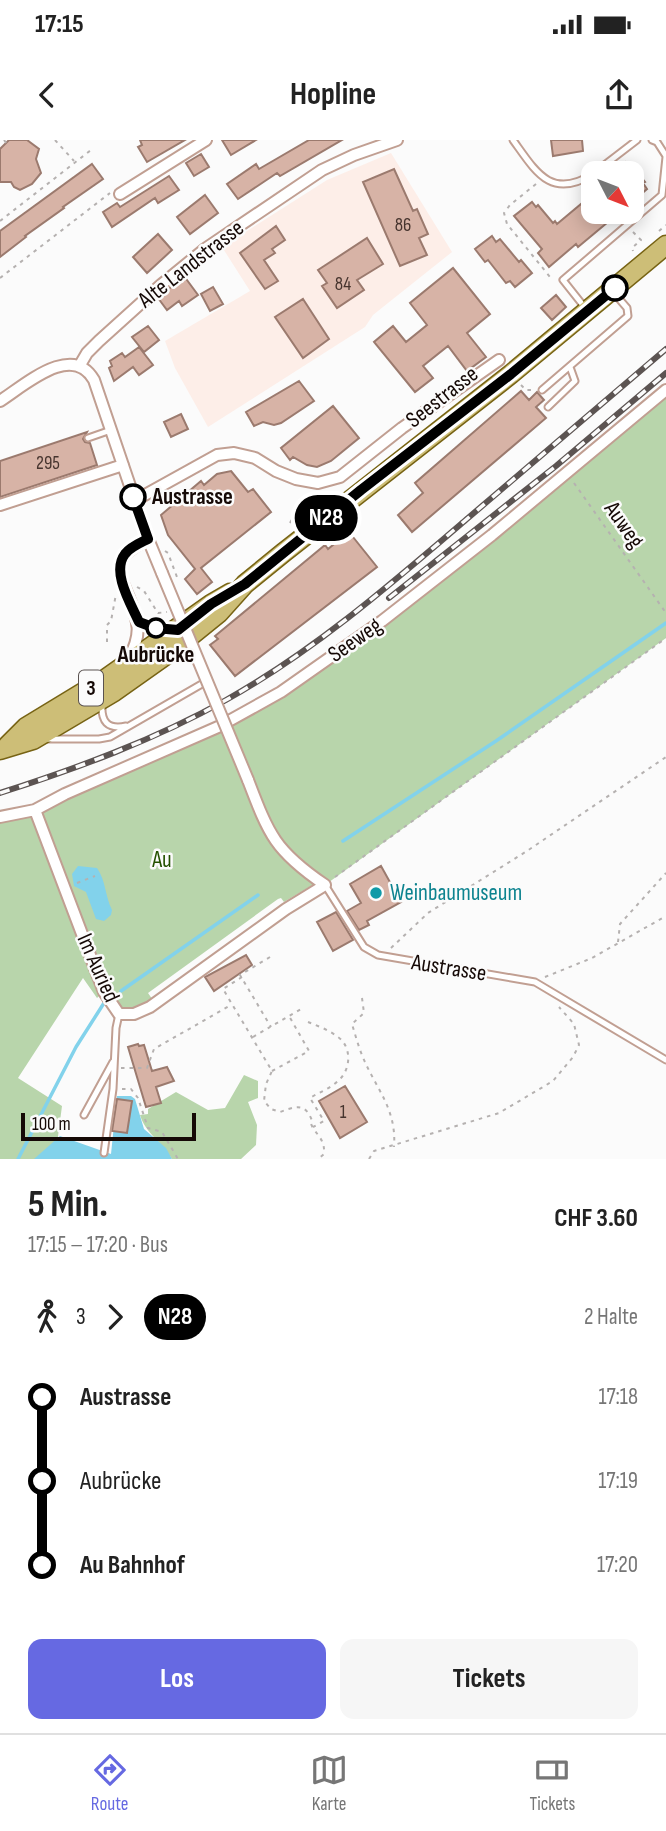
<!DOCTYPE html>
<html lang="de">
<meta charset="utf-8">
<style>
:root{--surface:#fff;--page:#f6f6f6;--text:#222;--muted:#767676;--line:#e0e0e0;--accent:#6669e2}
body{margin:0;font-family:"Sofia Sans Condensed",sans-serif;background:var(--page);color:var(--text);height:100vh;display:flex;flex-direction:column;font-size:26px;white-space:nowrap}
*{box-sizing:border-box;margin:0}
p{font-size:23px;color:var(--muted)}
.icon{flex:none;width:38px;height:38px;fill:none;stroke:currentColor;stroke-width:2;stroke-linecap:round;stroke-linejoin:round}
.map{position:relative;height:1019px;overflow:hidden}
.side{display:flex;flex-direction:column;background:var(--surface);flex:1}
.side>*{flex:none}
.badge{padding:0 14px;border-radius:23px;font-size:24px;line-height:46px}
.needle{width:46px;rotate:132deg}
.tools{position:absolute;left:581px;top:21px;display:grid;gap:14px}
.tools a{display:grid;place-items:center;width:63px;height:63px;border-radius:14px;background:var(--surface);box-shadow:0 4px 18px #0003;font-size:35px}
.scale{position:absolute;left:21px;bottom:18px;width:175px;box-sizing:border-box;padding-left:7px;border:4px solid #150906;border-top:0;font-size:19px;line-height:24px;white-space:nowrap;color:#150906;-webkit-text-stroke:5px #fbfbfb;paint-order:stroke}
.map>.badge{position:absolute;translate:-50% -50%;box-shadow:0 0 0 4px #fff}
.legs{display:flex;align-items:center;gap:10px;height:77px;padding:0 28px;font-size:23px}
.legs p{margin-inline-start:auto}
.headline{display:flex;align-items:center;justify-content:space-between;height:119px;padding:0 28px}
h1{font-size:38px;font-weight:700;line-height:52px}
.action{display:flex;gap:14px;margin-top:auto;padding:14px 28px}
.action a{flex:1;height:80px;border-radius:14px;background:var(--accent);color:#fff;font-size:28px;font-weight:700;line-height:80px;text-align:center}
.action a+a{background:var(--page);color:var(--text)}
ul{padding:0 28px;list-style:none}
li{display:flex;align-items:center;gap:24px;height:84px;font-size:26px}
li i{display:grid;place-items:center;width:10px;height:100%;margin:0 9px;background:currentColor}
li i::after{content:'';width:18px;height:18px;margin:-9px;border:5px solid;border-radius:50%;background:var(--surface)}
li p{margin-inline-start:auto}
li:first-child i{background:linear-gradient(#0000 50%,currentColor 0)}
li:last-child i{background:linear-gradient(currentColor 50%,#0000 0)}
.status{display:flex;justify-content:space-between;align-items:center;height:49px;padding:0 35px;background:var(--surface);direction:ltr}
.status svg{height:19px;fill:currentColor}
header{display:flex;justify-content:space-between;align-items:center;height:91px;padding:0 28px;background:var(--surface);font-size:32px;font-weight:700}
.tab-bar{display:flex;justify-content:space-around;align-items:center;height:98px;border-top:2px solid var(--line);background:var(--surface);font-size:19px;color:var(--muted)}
.tab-bar a{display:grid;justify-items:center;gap:4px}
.tab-bar .selected{color:var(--accent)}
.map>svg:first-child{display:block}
</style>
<div class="status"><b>17:15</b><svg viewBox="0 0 49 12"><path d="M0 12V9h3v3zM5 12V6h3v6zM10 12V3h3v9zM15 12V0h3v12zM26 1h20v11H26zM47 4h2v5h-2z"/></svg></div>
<header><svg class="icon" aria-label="back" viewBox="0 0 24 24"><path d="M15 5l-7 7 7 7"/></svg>Hopline<svg class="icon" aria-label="share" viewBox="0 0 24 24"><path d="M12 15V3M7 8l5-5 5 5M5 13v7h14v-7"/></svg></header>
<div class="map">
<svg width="666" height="1019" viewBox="0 0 666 1019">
<rect width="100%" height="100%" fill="#fbfbfb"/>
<path fill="#fdeee8" d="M391,13L452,112L373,175L365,187L208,287L175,228L165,201L250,151L222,107L327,40Z"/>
<path fill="#b8d5ab" d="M666,250V498L325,745L319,741L284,762L281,758L278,759L148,853L155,863L119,874L103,852L97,858L83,838L18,938L62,966L55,1019H0V677L15,675L218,587L382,481Z
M244,935L258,941V958L248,962L257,985L256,1005L241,1019H172C162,1002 146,994 140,975L148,974V969L176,952L208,970L225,968Z"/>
<path fill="#82d2eb" d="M78,726L97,728C106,741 105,756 112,770L111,775L104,781L96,779L86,752L74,746L72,734Z
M117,956H131L135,959L144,989L166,1008L172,1019H34L60,996L111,1014Z"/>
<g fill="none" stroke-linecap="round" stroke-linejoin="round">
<path stroke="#82d2eb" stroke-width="3.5" d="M343,701L496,601L666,483
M121,851L258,755
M18,1019L76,907L104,863"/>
</g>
<path fill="#d7b3a6" stroke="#9b7a6e" stroke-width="2" d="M9,0H27L39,9L36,19L41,33L32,44L20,50L14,47L11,42H0V9Z
M140,0H185L147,22L138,7L142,5Z
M222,0H256L231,15Z
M309,0H342L280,36L277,33L238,59L227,44L256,24L259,29Z
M551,0H582L583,11L553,16Z
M201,14L209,27L194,36L186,23Z
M625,22L632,30V26L645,42L643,43L647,49L632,62V33H611Z
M92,24L103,39L63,67L64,68L25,96L26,97L0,117V91Z
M394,29L413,71L417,69L428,94L419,98L427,115L400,126L363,42Z
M169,36L179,50L158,63L155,58L112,87L103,72L117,63L120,67Z
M593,54V72H620L578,107L576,104L549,127L538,113L542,109L514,76L532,62L536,67L538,65L553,83L555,81L557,84Z
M205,55L218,73L190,94L177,77Z
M276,86L285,100L272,109L275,113L264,120L278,141L265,149L240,113Z
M158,94L172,110L147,133L133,117Z
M492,96L496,102L500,99L519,122L521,120L532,133L515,147L510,141L506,143L488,120L485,122L475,109Z
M367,98L383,124L357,140L364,150L337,168L322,146L327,143L318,130Z
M453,128L490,174L467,193L486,217L467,231L448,206L423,226L433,238L415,252L374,202L393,186L406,202L427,185L410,163Z
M184,136L198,155L182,166L179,161L167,170L158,158Z
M213,147L223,164L210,171L201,154Z
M556,155L566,167L552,180L541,168Z
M303,159L329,199L303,218L275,177Z
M148,186L159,200L144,212L132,197Z
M139,207L153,225L139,235L133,227L114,241L109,228L112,226L110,221L122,213L125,217Z
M299,241L314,261L281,283L274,285L263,282L254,286L246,272Z
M521,251L529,260L537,252L544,260L536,267L546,278L412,392L398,375L423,353L415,343Z
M333,266L359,298L331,321L317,327L307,325L293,317L290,320L281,308Z
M181,274L188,289L171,297L164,282Z
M87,292L83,299L85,302L90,303L97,325L0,357V321Z
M231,331L248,352L253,349L271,372L201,428L212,442L197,454L185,439L195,429L168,395L161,375L201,341L204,345L217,334Z
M349,392L377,427L235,536L210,505L218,499L215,496L325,405L328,409Z
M381,726L401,762L367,781L369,785L359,790L347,771L361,763L350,744Z
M336,772L353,800L333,811L317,782Z
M246,815L252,825L214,851L205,837Z
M138,904L139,906L144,905L152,931L167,927L174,941L156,947L161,963L146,967L128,907Z
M345,946L367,982L340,998L319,961Z
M117,959L132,961L127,993L112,991Z"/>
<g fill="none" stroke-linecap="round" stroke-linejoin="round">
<g stroke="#c19f92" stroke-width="9">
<path id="lane" d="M513,0C536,32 551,60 593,34
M652,0L657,2L666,16
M594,33L637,0
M586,169L563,140L662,55L666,17
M542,250L628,176L627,168L614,153
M548,267L575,241L570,227
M88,298L111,290
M102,564C101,581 107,590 126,586
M47,599H99L110,597L207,541
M325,745L364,807L378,815L535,842L666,920
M84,975L113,922
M104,1013L113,949L116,888L119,874"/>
</g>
<g stroke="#c19f92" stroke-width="14">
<path id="street" d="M120,54L206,0
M80,225L87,213L99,201L161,145L205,109L322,30L354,15L397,0
M0,261C25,245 72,202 94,240L148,399L162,433
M134,361L217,315L234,313L255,318L276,331L296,339L318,343L340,337L402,288L499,220
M0,365L123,325
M122,441C115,417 129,409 148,399
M129,458C139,482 142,494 129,518
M139,482L155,488L171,490
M35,670L104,852L119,874H134L150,867L286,769L325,745C275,711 269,695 248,640
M0,677L35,670L65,654L218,587L281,552L382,481L492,395L666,250"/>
</g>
<g stroke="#776314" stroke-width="21">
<path id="primary" d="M8,605L26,587L105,539L211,464L230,453
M0,610L33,600L114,552L172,511L219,473L245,444L283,413L511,234L666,105"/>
</g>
<path stroke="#b5b1b0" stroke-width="2" stroke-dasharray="3.5 5" stroke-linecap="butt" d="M4,0L7,4
M55,0L74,21
M536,44L510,65L504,73L507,84L550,137L554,138
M0,81L91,10
M659,91L666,85
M633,92L641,100L632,108L633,111
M0,138L110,53
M521,245L526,250H534
M574,343L666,473
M290,383L297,369L313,354
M165,411L168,413L177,437
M137,447L144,451L158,473L167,472
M107,502V485L111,481L116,454
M335,737L666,498
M77,743L95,736
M618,802L620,784L666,733
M391,808L428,773L527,711L666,617
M270,817L240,835L271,887
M242,837L223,849L272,931L266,944L264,961L271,969L280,972C292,968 303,962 310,976C315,986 308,979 313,988C319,997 325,1001 324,1014L318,1019
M545,837L592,818L666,776
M362,858L364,873L352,884C355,894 358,905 362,915C375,948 397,968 394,1007
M308,882C318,886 329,890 338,897C352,907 351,929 339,940C331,948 320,952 310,958L324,981L313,987
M253,897L301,869
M121,928H147L154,909L231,865
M272,931L309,911L289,876
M122,949H131L138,958L148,988L162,992L178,1019
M369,1019L374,1011L499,973L553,941L573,917L579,905L574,884L559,867"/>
<use href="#lane" stroke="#fff" stroke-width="5"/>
<use href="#street" stroke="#fff" stroke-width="10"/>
<use href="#primary" stroke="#cdbe77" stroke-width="18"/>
<g stroke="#5c5452" stroke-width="6">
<path id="rail" d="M389,458L556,326L666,233
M0,653C78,628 154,600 226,560C314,511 391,444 468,378C534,322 600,265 666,209"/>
</g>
<use href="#rail" stroke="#fbfbfb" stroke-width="3.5" stroke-dasharray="10" stroke-linecap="butt"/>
<g stroke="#c19f92" stroke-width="14" stroke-linecap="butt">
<path id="street-bridge" d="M162,433L248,640
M122,441L129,458"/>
</g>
<use href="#street-bridge" stroke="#fff" stroke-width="10"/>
</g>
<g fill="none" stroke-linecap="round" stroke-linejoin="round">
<g stroke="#fff" stroke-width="16">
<path id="line-1" d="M133,357L148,399C140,403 130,407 125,414C111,432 131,464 139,482L155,488L178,490L211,464L245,444L361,350L511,234L615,148"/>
</g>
<use href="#line-1" stroke="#000" stroke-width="10"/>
</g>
<g fill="#fff" stroke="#000" stroke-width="3.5">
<circle cx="615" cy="148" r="12"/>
<circle cx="133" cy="357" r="12"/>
<circle cx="156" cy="488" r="9"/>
</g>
<circle fill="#0f9aa8" stroke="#fbfbfb" stroke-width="2.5" cx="376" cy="753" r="7"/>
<g text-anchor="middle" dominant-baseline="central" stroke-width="5" stroke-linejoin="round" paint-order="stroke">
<g font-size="19" fill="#46342e">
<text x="403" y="85">86</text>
<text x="343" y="144">84</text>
<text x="48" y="323">295</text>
<text x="343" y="972">1</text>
</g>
<rect fill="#fbfbfb" stroke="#5a5250" stroke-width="2" x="79" y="530.5" width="24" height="35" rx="5"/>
<g font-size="21" font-weight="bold" fill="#150906">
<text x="91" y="548">3</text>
</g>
<g font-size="23" fill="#150906" stroke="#fbfbfb">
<text transform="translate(191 124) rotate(-38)">Alte Landstrasse</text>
<text transform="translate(442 257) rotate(-38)">Seestrasse</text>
<text transform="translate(624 385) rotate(55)">Auweg</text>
<text transform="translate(355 500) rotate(-35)">Seeweg</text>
<text transform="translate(98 828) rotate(66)">Im Auried</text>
<text transform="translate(449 828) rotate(9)">Austrasse</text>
</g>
<g font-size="23" font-weight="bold" fill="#150906" stroke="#fbfbfb" text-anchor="start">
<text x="152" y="357">Austrasse</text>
<text x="156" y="515" text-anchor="middle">Aubrücke</text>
</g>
<g font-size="23" fill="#245100" stroke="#fbfbfb">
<text x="162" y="720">Au</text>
</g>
<g font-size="23" fill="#0d838f" stroke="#fbfbfb" text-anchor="start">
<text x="390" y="753">Weinbaumuseum</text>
</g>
</g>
</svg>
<div class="tools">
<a><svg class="needle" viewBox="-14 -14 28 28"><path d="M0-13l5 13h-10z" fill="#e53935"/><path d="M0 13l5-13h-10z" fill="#767676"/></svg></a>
</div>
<div class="scale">100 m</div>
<b class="badge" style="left:326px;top:378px;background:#000;color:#fff">N28</b>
</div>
<section class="side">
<div class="headline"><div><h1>5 Min.</h1><p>17:15 – 17:20 · Bus</p></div><b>CHF 3.60</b></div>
<div class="legs"><svg class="icon" aria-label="walk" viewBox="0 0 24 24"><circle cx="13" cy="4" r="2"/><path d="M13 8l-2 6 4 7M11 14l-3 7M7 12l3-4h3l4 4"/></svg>3<svg class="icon" aria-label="forward" viewBox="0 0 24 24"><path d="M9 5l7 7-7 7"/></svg><b class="badge" style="background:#000;color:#fff">N28</b><p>2 Halte</p></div>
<ul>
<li><i style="color:#000"></i><b>Austrasse</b><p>17:18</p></li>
<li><i style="color:#000"></i><span>Aubrücke</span><p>17:19</p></li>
<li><i style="color:#000"></i><b>Au Bahnhof</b><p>17:20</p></li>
</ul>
<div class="action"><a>Los</a><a>Tickets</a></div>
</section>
<nav class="tab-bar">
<a class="selected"><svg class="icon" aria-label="directions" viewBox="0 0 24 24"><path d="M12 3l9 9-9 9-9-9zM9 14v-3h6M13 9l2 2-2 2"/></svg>Route</a>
<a><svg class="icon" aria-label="map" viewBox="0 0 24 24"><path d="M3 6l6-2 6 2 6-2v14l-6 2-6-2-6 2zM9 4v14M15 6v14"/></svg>Karte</a>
<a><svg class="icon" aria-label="tickets" viewBox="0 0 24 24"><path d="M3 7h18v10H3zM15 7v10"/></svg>Tickets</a>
</nav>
